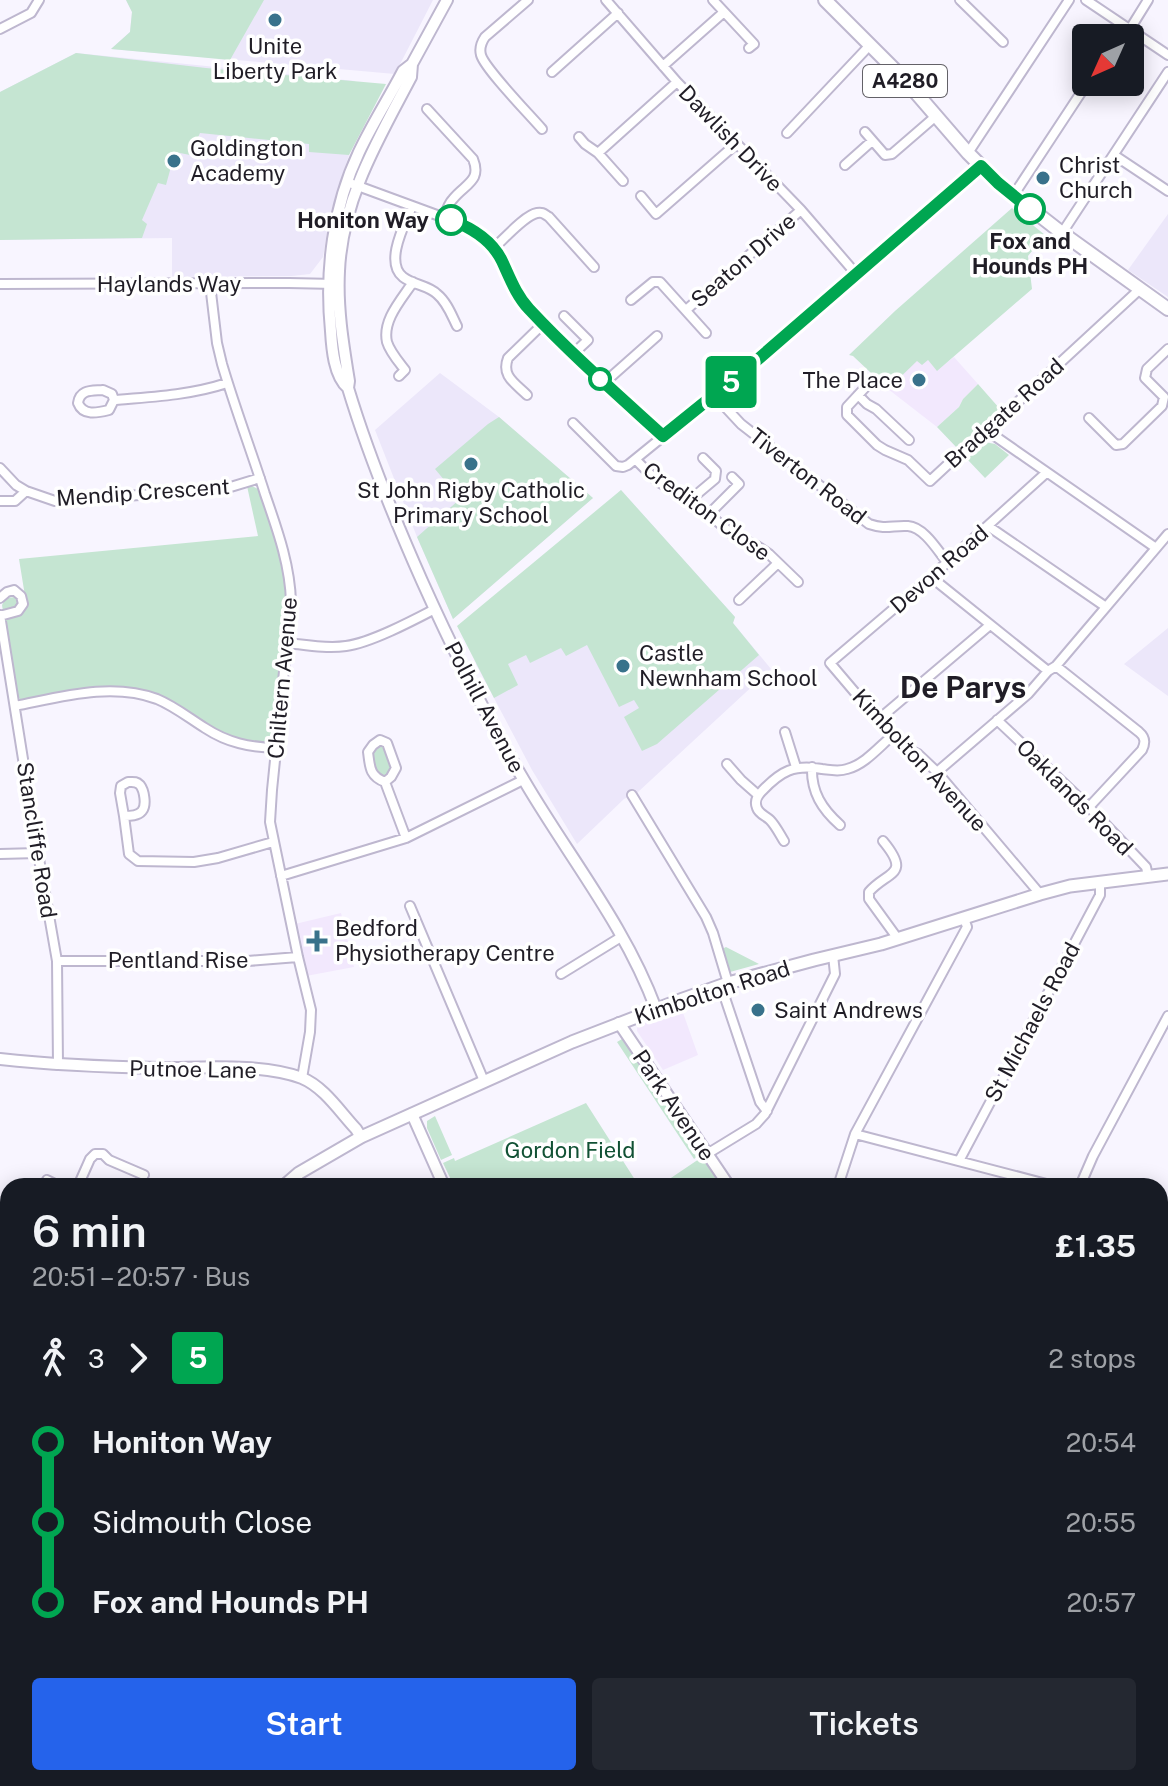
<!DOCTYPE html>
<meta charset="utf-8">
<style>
:root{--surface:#171b24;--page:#242831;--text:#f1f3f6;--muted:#9ea1a6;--accent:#2563eb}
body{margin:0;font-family:"Public Sans",sans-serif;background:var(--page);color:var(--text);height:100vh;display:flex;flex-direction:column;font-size:30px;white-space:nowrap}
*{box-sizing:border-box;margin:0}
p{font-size:26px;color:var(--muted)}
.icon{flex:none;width:44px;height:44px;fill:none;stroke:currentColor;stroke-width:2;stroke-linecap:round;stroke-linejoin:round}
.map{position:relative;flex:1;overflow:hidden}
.panel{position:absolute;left:0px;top:1178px;width:1168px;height:608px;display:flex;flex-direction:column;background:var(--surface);border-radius:24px 24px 0 0;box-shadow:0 4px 20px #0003}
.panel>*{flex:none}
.badge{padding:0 16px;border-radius:6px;font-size:28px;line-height:52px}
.needle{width:52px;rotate:225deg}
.fabs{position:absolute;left:1072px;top:24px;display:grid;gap:16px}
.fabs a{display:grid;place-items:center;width:72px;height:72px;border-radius:8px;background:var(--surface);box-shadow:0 4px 20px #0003;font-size:40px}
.map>.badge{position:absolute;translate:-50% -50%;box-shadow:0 0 0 4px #fff}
.legs{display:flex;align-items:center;gap:12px;height:88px;padding:0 32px;font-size:26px}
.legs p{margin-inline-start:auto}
.summary{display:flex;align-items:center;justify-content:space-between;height:136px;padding:0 32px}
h1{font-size:44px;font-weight:600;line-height:60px}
.cta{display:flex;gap:16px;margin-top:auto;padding:16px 32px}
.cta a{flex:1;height:92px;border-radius:8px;background:var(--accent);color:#fff;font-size:32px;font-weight:600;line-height:92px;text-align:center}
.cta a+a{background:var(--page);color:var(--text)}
ul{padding:0 32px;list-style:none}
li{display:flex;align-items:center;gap:28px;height:80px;font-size:30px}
li i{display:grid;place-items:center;width:12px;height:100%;margin:0 10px;background:currentColor}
li i::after{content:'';width:20px;height:20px;margin:-10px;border:6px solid;border-radius:50%;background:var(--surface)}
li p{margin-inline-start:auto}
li:first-child i{background:linear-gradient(#0000 50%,currentColor 0)}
li:last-child i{background:linear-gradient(currentColor 50%,#0000 0)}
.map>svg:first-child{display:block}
</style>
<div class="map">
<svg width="1168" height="1786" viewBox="0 0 1168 1786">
<rect width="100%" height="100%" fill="#f8f5ff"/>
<path fill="#f2e8fd" d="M954,357L978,384L963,399L959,407L937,427L888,389L917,360H928L937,370Z
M341,913L354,967L306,976L295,924Z
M682,1010L698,1055L663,1070L637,1031V1028L639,1025Z"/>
<path fill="#ece7fa" d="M126,0H433L395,74L111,49L130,32L132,12Z
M76,53L355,81L349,155L330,215L323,257L310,274L292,276L172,277V238L0,240V92Z
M1168,214V297L1128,270Z
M440,373L499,417L593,498L453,619L417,537L375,430Z
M621,490L735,617L733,623L771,669L638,792L624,799L577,844L532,770L476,664Z
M1168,628V696L1124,664Z"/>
<path fill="#c5e5d2" d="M126,0H264L230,60L111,49L130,32L132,12Z
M76,53L206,68L386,84L349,155L309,152V144L200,133L190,155L175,152L166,185L158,183L142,220L147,224L142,238L0,240V92Z
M1012,208L1045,235L1028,256L1032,289L937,371L928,360L922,365L917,361L888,389L853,356L849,355L895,311Z
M978,384L1000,409L957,448L937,427L959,407L963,399Z
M499,417L593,498L453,619L417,537L460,499L435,469L488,424Z
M985,442L995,444L1009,455L985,478L967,459Z
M250,485L260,490L285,563L289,597L276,739L267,745L231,738L141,691L118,687L96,688L23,702L16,695L2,605L6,598L25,596L19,559L258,536L247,486Z
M621,490L735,617L733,623L759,655L657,744L642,751L624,717L639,708L634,700L619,707L587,645L566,656L561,648L530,663L526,655L508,664L518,685L494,698L457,626Z
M382,744L386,748L392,767L388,775L381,777L374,773L371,751Z
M726,947L759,964L730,972L722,949Z
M622,1039L700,1154L694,1159L617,1042Z
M586,1103L639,1186H454L443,1163L454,1158L455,1161Z
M435,1116L452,1155L441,1160L427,1128V1121Z
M702,1157L722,1186H659Z
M1160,1348L1168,1350V1786H743L741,1778H1160Z"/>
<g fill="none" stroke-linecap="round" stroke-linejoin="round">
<g stroke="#beb7cf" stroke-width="12">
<path id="minor" d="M528,0L485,37C481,43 479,48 481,55C485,69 530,115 542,129
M606,0L677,82L801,210L857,275
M713,0L754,44L749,48
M960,0L1003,42
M1086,0L1168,55
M0,29L31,13L39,0
M1130,29L1148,0
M1117,38L1125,27
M663,66L724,12
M552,72L618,13
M427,109L473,159C482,181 465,184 453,199C448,204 446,211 444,218
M865,132L885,155L892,154L936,116
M787,133L870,45
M579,137L585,144L598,153L623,181
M598,153L677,82
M968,153L1069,0
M1114,155L1168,191
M845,165L872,141
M347,182L464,225L484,237L494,248L515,289L528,308L604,383L663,436
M641,196L656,214L736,144
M1013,196L1088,82
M412,206C405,224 384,262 403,277C413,285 428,285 437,294C447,302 452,316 457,326
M1062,233L1168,72
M494,248C504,239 525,215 537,213C543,212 544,214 549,217L594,267
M0,284L289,283L335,284
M210,284L217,343L222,364C235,408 251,450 265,494C277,529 290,564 291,602L272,790L270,822L298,957L311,1010L310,1032L302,1078
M631,300L653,282H660L706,333
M686,310L801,210
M564,316L588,340L574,353
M399,376L405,370C398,361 390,352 387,342C382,320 402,299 413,282
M873,379L847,407V415L877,445L885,450L908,460L930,481L958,455L989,432L993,425L1010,409L1140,289
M604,383L657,336
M103,390L112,394L114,400L109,410C97,413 83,416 78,403C80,389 92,391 103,390Z
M527,395C515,383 501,376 508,358L544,323
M714,395L741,424L869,524C887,530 892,525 908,526C924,527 938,551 947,562
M858,395L867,404L876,409L909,440
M114,400C152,397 191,395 227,383
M1089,418L1116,445L1123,444L1162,406L1164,397L1145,378L1147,369L1168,349
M573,423L616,466L623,467L628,465L756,361L981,166
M989,432L1156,548
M636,460L657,481L698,505L732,534L757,546L769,554L798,582
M0,468L16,485L26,491L55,501L224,489L260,478
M690,500L715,479L716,471L703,458
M0,501H15L26,491
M709,514L739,484L732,477
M988,526L1106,607
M931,577L1048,671
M0,598L7,592L14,590L21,596L23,604L18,611L0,616
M739,600L778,563
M0,615L38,853L57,961L58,1065
M288,643C306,645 327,649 346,646C370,643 412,621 435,609
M1056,666L1139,732C1145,737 1146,742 1142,750L1089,807
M15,706C61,697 111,682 157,699C174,706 189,718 205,728C228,743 249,747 276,748
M879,719L990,625
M997,720L1089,807L1146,867L1148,876
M785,732L796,767
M727,764L741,780L758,795
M812,767C811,792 822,809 840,825
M937,772L1028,694L1048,671L1056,666L1168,534
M128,782C133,782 136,781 140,785C144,790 147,805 142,811C138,816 130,816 124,816L120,793L121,786Z
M385,782L391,777L396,768L387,743L380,740L373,745L368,752C370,766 369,776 385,782L406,838
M632,795L706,917L713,933L728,983
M124,816L129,854L138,861L194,862L218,858L273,842
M784,841C780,835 776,826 770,820C766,816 759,814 757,808C754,801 757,796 762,791C781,771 794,764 822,769C831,770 839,772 847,769C864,765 879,747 892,736
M883,841C912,876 887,871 869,892V899L898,939
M0,854L38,853
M281,876L406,838L523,780
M1040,894L937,772L918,754L905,748L892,736L830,663L931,577L1046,473
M410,906L484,1081
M57,961H248L298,957
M561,974L621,937
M721,986L760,1102L767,1111
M855,1134L1054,1186
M707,1154L756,1124L765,1114L835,974L833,955
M959,1161L1100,895V882
M47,1180L59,1186
M78,1186L90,1159L95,1154H103L109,1160L144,1175
M838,1186L855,1134L967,927L964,918
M1080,1186L1093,1156L1168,1016
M1160,1319L1168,1289
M0,1326L8,1315
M0,1705L6,1699
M0,1723L8,1726
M128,1778L141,1786
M180,1778L192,1786
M304,1778L310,1786
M22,1786L30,1779
M421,1786V1778
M682,1786L683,1778"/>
</g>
<g stroke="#beb7cf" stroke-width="14">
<path id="tertiary" d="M412,64L411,77C379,138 342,199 339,271C337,308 343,344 349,381L348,388C368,454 394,518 422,581C453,650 486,717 525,782C569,857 626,927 656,1009
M348,388C334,376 332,348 331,331C325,270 333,207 359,152C372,124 389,98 403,71L412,64L447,0
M619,1023L729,1186
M0,1059C54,1065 107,1067 161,1068C203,1068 262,1063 302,1078C324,1087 340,1112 356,1129L361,1137
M412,1114L444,1186
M1160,1337L1168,1339
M523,1786L524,1778"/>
</g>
<g stroke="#beb7cf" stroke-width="15">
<path id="secondary" d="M284,1186L299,1173L361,1137L572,1042L683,999L728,983L814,960L881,944L1040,894L1070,886L1168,874
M0,1468L8,1458"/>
</g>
<g stroke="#beb7cf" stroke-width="16">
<path id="primary" d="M825,0L905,80L968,153L998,183L1062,233L1168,309"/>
</g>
<use href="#minor" stroke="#fff" stroke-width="8"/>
<use href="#tertiary" stroke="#fff" stroke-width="10"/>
<use href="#secondary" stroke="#fff" stroke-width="11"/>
<use href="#primary" stroke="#fff" stroke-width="12"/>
</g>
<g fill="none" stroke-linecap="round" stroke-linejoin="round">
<g stroke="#fff" stroke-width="18">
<path id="line-1" d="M451,220C472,228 492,240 502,261C510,278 516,295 529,309C571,354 618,395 663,436L756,361L981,166L998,183L1030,209"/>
</g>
<use href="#line-1" stroke="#00a651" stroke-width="12"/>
</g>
<g fill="#39728b" stroke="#fff" stroke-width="3">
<circle cx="275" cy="20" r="8"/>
<circle cx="174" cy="161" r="8"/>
<circle cx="1043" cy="178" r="8"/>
<circle cx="919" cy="380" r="8"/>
<circle cx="471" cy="464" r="8"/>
<circle cx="623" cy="666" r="8"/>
<path d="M313 929h8v8h8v8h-8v8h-8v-8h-8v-8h8z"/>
<circle cx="758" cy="1010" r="8"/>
</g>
<g fill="#fff" stroke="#00a651" stroke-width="4">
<circle cx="1030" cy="209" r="14"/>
<circle cx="451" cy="220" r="14"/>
<circle cx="600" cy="379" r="10"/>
</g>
<g text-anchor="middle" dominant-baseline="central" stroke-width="7" stroke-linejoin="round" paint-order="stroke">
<rect fill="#fff" stroke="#636167" stroke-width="2" x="863" y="65" width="84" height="32" rx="6"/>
<g font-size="20" font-weight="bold" fill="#201d26">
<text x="905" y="81">A4280</text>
</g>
<g font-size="22" fill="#201d26" stroke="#fff" text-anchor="start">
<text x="275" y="46" text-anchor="middle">Unite<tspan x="275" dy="25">Liberty Park</tspan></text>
<text x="190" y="148">Goldington<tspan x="190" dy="25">Academy</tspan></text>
<text x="1059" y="165">Christ<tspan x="1059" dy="25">Church</tspan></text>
<text x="903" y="380" text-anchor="end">The Place</text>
<text x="471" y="490" text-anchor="middle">St John Rigby Catholic<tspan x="471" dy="25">Primary School</tspan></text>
<text x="639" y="653">Castle<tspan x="639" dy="25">Newnham School</tspan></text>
<text x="335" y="928">Bedford<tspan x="335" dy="25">Physiotherapy Centre</tspan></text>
<text x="774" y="1010">Saint Andrews</text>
</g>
<g font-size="22" fill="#201d26" stroke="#fff">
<text transform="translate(731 138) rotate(46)">Dawlish Drive</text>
<text transform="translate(743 260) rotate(-41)">Seaton Drive</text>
<text x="169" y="284">Haylands Way</text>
<text transform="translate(1004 413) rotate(-42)">Bradgate Road</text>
<text transform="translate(808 476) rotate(38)">Tiverton Road</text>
<text transform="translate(143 492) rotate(-4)">Mendip Crescent</text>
<text transform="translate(707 511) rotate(36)">Crediton Close</text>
<text transform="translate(939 569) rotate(-41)">Devon Road</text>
<text transform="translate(282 678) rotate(-85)">Chiltern Avenue</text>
<text transform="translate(485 707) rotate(62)">Polhill Avenue</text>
<text transform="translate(920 760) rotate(47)">Kimbolton Avenue</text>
<text transform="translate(1075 797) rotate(45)">Oaklands Road</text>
<text transform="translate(37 840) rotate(81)">Stancliffe Road</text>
<text x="178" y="960">Pentland Rise</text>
<text transform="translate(712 992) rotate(-18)">Kimbolton Road</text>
<text transform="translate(1032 1022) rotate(-62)">St Michaels Road</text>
<text transform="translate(193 1069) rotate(1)">Putnoe Lane</text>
<text transform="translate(674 1105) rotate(56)">Park Avenue</text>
</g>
<g font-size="22" font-weight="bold" fill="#201d26" stroke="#fff" text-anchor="end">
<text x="429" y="220">Honiton Way</text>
<text x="1030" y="241" text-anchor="middle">Fox and<tspan x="1030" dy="25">Hounds PH</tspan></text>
</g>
<g font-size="22" fill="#115134" stroke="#fff">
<text x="570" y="1150">Gordon Field</text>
</g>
<g font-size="30" font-weight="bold" fill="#201d26" stroke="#fff">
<text x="963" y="687">De Parys</text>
</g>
</g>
</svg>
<div class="fabs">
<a><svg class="needle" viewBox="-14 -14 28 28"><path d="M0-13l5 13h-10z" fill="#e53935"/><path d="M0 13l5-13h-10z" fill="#9ea1a6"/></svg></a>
</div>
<b class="badge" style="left:731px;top:382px;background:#00a651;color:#fff">5</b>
<section class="panel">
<div class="summary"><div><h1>6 min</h1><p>20:51 – 20:57 · Bus</p></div><b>£1.35</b></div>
<div class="legs"><svg class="icon" aria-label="walk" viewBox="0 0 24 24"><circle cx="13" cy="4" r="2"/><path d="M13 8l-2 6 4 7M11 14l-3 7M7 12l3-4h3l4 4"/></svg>3<svg class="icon" aria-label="forward" viewBox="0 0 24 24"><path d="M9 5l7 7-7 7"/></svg><b class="badge" style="background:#00a651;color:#fff">5</b><p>2 stops</p></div>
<ul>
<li><i style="color:#00a651"></i><b>Honiton Way</b><p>20:54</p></li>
<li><i style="color:#00a651"></i><span>Sidmouth Close</span><p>20:55</p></li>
<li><i style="color:#00a651"></i><b>Fox and Hounds PH</b><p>20:57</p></li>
</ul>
<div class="cta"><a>Start</a><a>Tickets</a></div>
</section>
</div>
